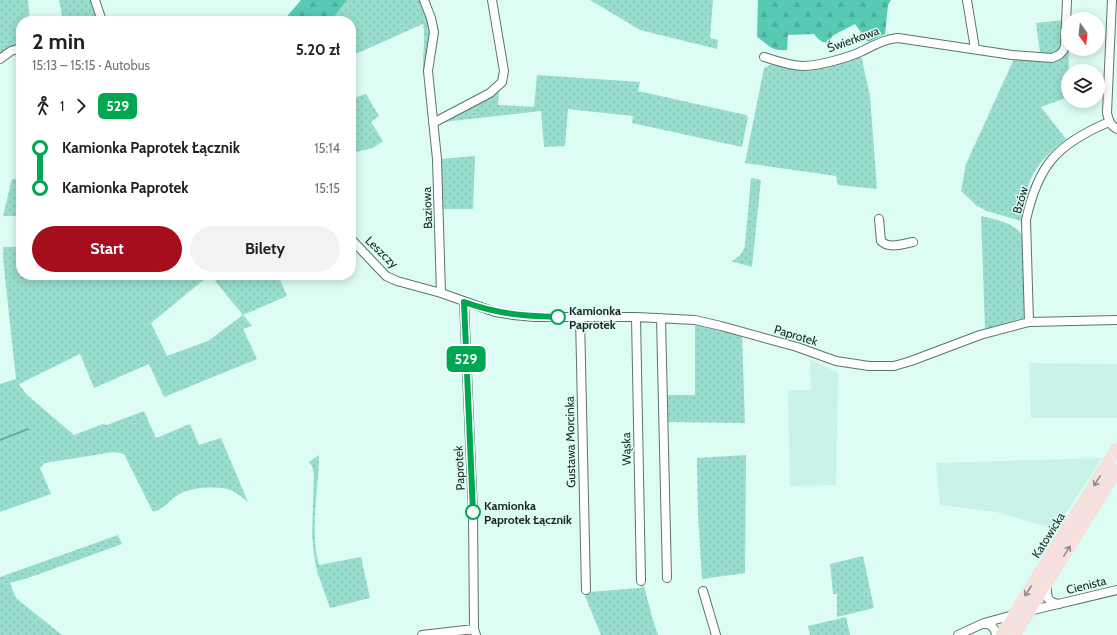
<!DOCTYPE html>
<html lang="pl">
<meta charset="utf-8">
<style>
:root{--surface:#fff;--page:#f2f2f2;--text:#202124;--muted:#757577;--accent:#a60d1d}
body{margin:0;font-family:Cabin,sans-serif;background:var(--page);color:var(--text);height:100vh;display:flex;flex-direction:column;font-size:15px;white-space:nowrap}
*{box-sizing:border-box;margin:0}
p{font-size:13px;color:var(--muted)}
.icon{flex:none;width:22px;height:22px;fill:none;stroke:currentColor;stroke-width:2;stroke-linecap:round;stroke-linejoin:round}
.map{position:relative;flex:1;overflow:hidden}
.drawer{position:absolute;left:16px;top:16px;width:340px;height:264px;display:flex;flex-direction:column;background:var(--surface);border-radius:16px;box-shadow:0 2px 10px #0003}
.drawer>*{flex:none}
.badge{padding:0 8px;border-radius:6px;font-size:14px;line-height:26px}
.needle{width:26px;rotate:165deg}
.tools{position:absolute;left:1061px;top:12px;display:grid;gap:8px}
.tools a{display:grid;place-items:center;width:44px;height:44px;border-radius:50%;background:var(--surface);box-shadow:0 2px 10px #0003;font-size:20px}
.map>.badge{position:absolute;translate:-50% -50%;box-shadow:0 0 0 2px #fff}
.legs{display:flex;align-items:center;gap:6px;height:44px;padding:0 16px;font-size:13px}
.legs p{margin-inline-start:auto}
.head{display:flex;align-items:center;justify-content:space-between;height:68px;padding:0 16px}
h1{font-size:22px;font-weight:700;line-height:30px}
.cta{display:flex;gap:8px;margin-top:auto;padding:8px 16px}
.cta a{flex:1;height:46px;border-radius:24px;background:var(--accent);color:#fff;font-size:16px;font-weight:700;line-height:46px;text-align:center}
.cta a+a{background:var(--page);color:var(--text)}
ul{padding:0 16px;list-style:none}
li{display:flex;align-items:center;gap:14px;height:40px;font-size:15px}
li i{display:grid;place-items:center;width:6px;height:100%;margin:0 5px;background:currentColor}
li i::after{content:'';width:10px;height:10px;margin:-5px;border:3px solid;border-radius:50%;background:var(--surface)}
li p{margin-inline-start:auto}
li:first-child i{background:linear-gradient(#0000 50%,currentColor 0)}
li:last-child i{background:linear-gradient(currentColor 50%,#0000 0)}
.map>svg:first-child{display:block}
</style>
<div class="map">
<svg width="1117" height="635" viewBox="0 0 1117 635">
<defs>
<pattern id="grass-dots" width="8" height="8" patternUnits="userSpaceOnUse"><rect width="8" height="8" fill="#98ddcd"/><path d="M2 2h.1M6 6h.1" fill="none" stroke="#82beb0" stroke-width="1.8" stroke-linecap="round"/></pattern>
<pattern id="forest-firs" width="22" height="20" patternUnits="userSpaceOnUse"><rect width="22" height="20" fill="#57cab3"/><path d="M5 1l3.5 6h-7zM16 11l3.5 6h-7z" fill="#4bad9a"/></pattern>
</defs>
<rect width="100%" height="100%" fill="#ddfcf4"/>
<path fill="#c9f2e8" d="M810,359L838,373L836,485L790,486L788,390H811Z
M1029,363L1117,364V418H1031Z
M1102,458L1056,529L996,512L940,505L936,463Z"/>
<path fill="url(#grass-dots)" d="M0,0H28L30,21H21V44L0,55Z
M59,0H93L100,21H63Z
M347,0H422L431,24L427,71L423,72C422,57 426,37 423,24L351,56V21H331Z
M590,0H713L710,38L718,40L717,49L640,30Z
M1064,20C1063,46 1068,56 1037,54L1040,52L1036,23Z
M1069,49L1068,97L1041,107L1066,139C1059,145 1051,151 1045,158C1028,175 1024,198 1021,221L987,211L977,206L961,191L966,164L1014,59H1058L1062,57Z
M861,55L870,96L877,189L838,185L836,176L745,163L764,68L772,64L787,68L805,69Z
M537,75L640,82L638,91L746,115L748,117L742,147L632,123L633,116L568,109L565,146L544,147L541,111L443,122L499,90L498,105L534,107Z
M366,94L379,116L371,122L383,141L373,148L351,153V99Z
M475,156L473,209H443L441,159Z
M751,178L761,180L752,267L731,261C739,258 743,253 745,245Z
M12,179H21V216H3Z
M981,216C996,220 1015,222 1023,237L1026,317L985,329Z
M3,247H21V275H200L206,278L151,323L167,356L208,341L243,315L215,281L223,275H278L287,296L243,315L252,326L243,329L257,359L164,397L149,364L94,388L80,354L19,384L26,394L74,435L103,424L107,425L144,411L156,438L190,424L199,445L221,438L248,502C243,498 238,494 233,491C221,485 189,487 178,495C169,501 164,509 153,512L124,454L114,452L45,463L40,468L51,494L0,512V384L16,379L3,258Z
M695,325L742,336L745,423L666,422L665,395H695Z
M319,455C319,492 309,528 319,565L361,557L370,598L330,608L317,571L315,561L312,536L314,474L312,466L309,462Z
M746,455L745,573L702,579L698,515L697,458Z
M118,535L122,544L28,578L10,583L16,598L62,635H0V577Z
M863,556L874,608L837,617V594H833L830,564Z
M644,586L652,617L658,635H601L585,596L590,592L639,588Z
M846,617L850,635H810L808,626Z"/>
<path fill="url(#forest-firs)" d="M301,0H347L331,21H283Z
M758,0H891L888,5L885,34L868,42L855,24L832,36L830,42C822,44 819,40 814,34L788,35L787,50C770,51 771,46 757,37Z"/>
<g fill="none" stroke-linecap="round" stroke-linejoin="round">
<path stroke="#60b2a0" stroke-width="2" d="M0,440L28,429"/>
<g stroke="#59756e" stroke-width="10">
<path id="minor" d="M95,0L102,21
M424,0L431,18L434,32L428,71L437,159L441,293
M967,0L975,49
M1112,0L1107,113C1109,121 1110,125 1117,129
M764,57C777,61 790,66 803,66C818,66 847,58 860,52C873,46 884,39 898,38L1012,55L1052,58L1059,55L1063,51L1065,46L1067,0
M0,59L11,51L21,48
M433,123L490,93L502,82L504,71L492,0
M879,219L881,241C889,249 902,244 913,242
M351,239L386,276L397,281L441,293L495,312L513,315L534,317H636L695,320L721,326L797,347L836,361L869,366H894L911,361L980,335L1029,322L1117,320
M464,302L473,512L474,629L476,635
M580,317L586,590
M636,317L641,581
M661,318L667,578
M1029,322L1026,220C1038,165 1057,144 1109,122
M1046,584L1048,599L1054,603L1059,604
M703,591L716,635
M1029,611L1117,590
M984,623C991,625 995,627 996,635
M422,635L474,629
M958,635L984,623L1013,615"/>
</g>
<g stroke="#e4e5e5" stroke-width="12">
<path id="major" d="M1001,635L1117,448
M1015,635L1117,470"/>
</g>
<use href="#minor" stroke="#fff" stroke-width="8"/>
<use href="#major" stroke="#f8e0dd" stroke-width="10"/>
</g>
<defs><path id="oneway-shaft" d="M-6 0H5M1.5-3L5.5 0L1.5 3" fill="none" stroke-width="1.6" stroke-linecap="round" stroke-linejoin="round"/></defs>
<g stroke="#948c89">
<use href="#oneway-shaft" transform="translate(1097 481) rotate(122)"/>
<use href="#oneway-shaft" transform="translate(1067 551) rotate(-58)"/>
<use href="#oneway-shaft" transform="translate(1028 591) rotate(123)"/>
</g>
<g fill="none" stroke-linecap="round" stroke-linejoin="round">
<g stroke="#fff" stroke-width="9">
<path id="line-1" d="M473,512L464,302C498,314 523,316 558,317"/>
</g>
<use href="#line-1" stroke="#00a651" stroke-width="6"/>
</g>
<g fill="#fff" stroke="#00a651" stroke-width="2">
<circle cx="558" cy="317" r="7"/>
<circle cx="473" cy="512" r="7"/>
</g>
<g text-anchor="middle" dominant-baseline="central" stroke-width="3" stroke-linejoin="round" paint-order="stroke">
<g font-size="12" fill="#1a2623" stroke="#ddfcf4">
<text transform="translate(853 39) rotate(-20)">Świerkowa</text>
<text transform="translate(1020 200) rotate(-74)">Bzów</text>
<text transform="translate(427 208) rotate(-92)">Baziowa</text>
<text transform="translate(382 252) rotate(44)">Leszczy</text>
<text transform="translate(796 335) rotate(17)">Paprotek</text>
<text transform="translate(570 442) rotate(-91)">Gustawa Morcinka</text>
<text transform="translate(626 449) rotate(-91)">Wąska</text>
<text transform="translate(459 468) rotate(-93)">Paprotek</text>
<text transform="translate(1048 535) rotate(-58)">Katowicka</text>
<text transform="translate(1086 585) rotate(-14)">Cienista</text>
</g>
<g font-size="12" font-weight="bold" fill="#1a2623" stroke="#ddfcf4" text-anchor="start">
<text x="569" y="310">Kamionka<tspan x="569" dy="14">Paprotek</tspan></text>
<text x="484" y="505">Kamionka<tspan x="484" dy="14">Paprotek Łącznik</tspan></text>
</g>
</g>
</svg>
<div class="tools">
<a><svg class="needle" viewBox="-14 -14 28 28"><path d="M0-13l5 13h-10z" fill="#e53935"/><path d="M0 13l5-13h-10z" fill="#757577"/></svg></a>
<a><svg class="icon" aria-label="layers" viewBox="0 0 24 24"><path d="M12 4l9 5-9 5-9-5zM3 14l9 5 9-5"/></svg></a>
</div>
<b class="badge" style="left:466px;top:359px;background:#00a651;color:#fff">529</b>
<section class="drawer">
<div class="head"><div><h1>2 min</h1><p>15:13 – 15:15 · Autobus</p></div><b>5.20 zł</b></div>
<div class="legs"><svg class="icon" aria-label="walk" viewBox="0 0 24 24"><circle cx="13" cy="4" r="2"/><path d="M13 8l-2 6 4 7M11 14l-3 7M7 12l3-4h3l4 4"/></svg>1<svg class="icon" aria-label="forward" viewBox="0 0 24 24"><path d="M9 5l7 7-7 7"/></svg><b class="badge" style="background:#00a651;color:#fff">529</b></div>
<ul>
<li><i style="color:#00a651"></i><b>Kamionka Paprotek Łącznik</b><p>15:14</p></li>
<li><i style="color:#00a651"></i><b>Kamionka Paprotek</b><p>15:15</p></li>
</ul>
<div class="cta"><a>Start</a><a>Bilety</a></div>
</section>
</div>
